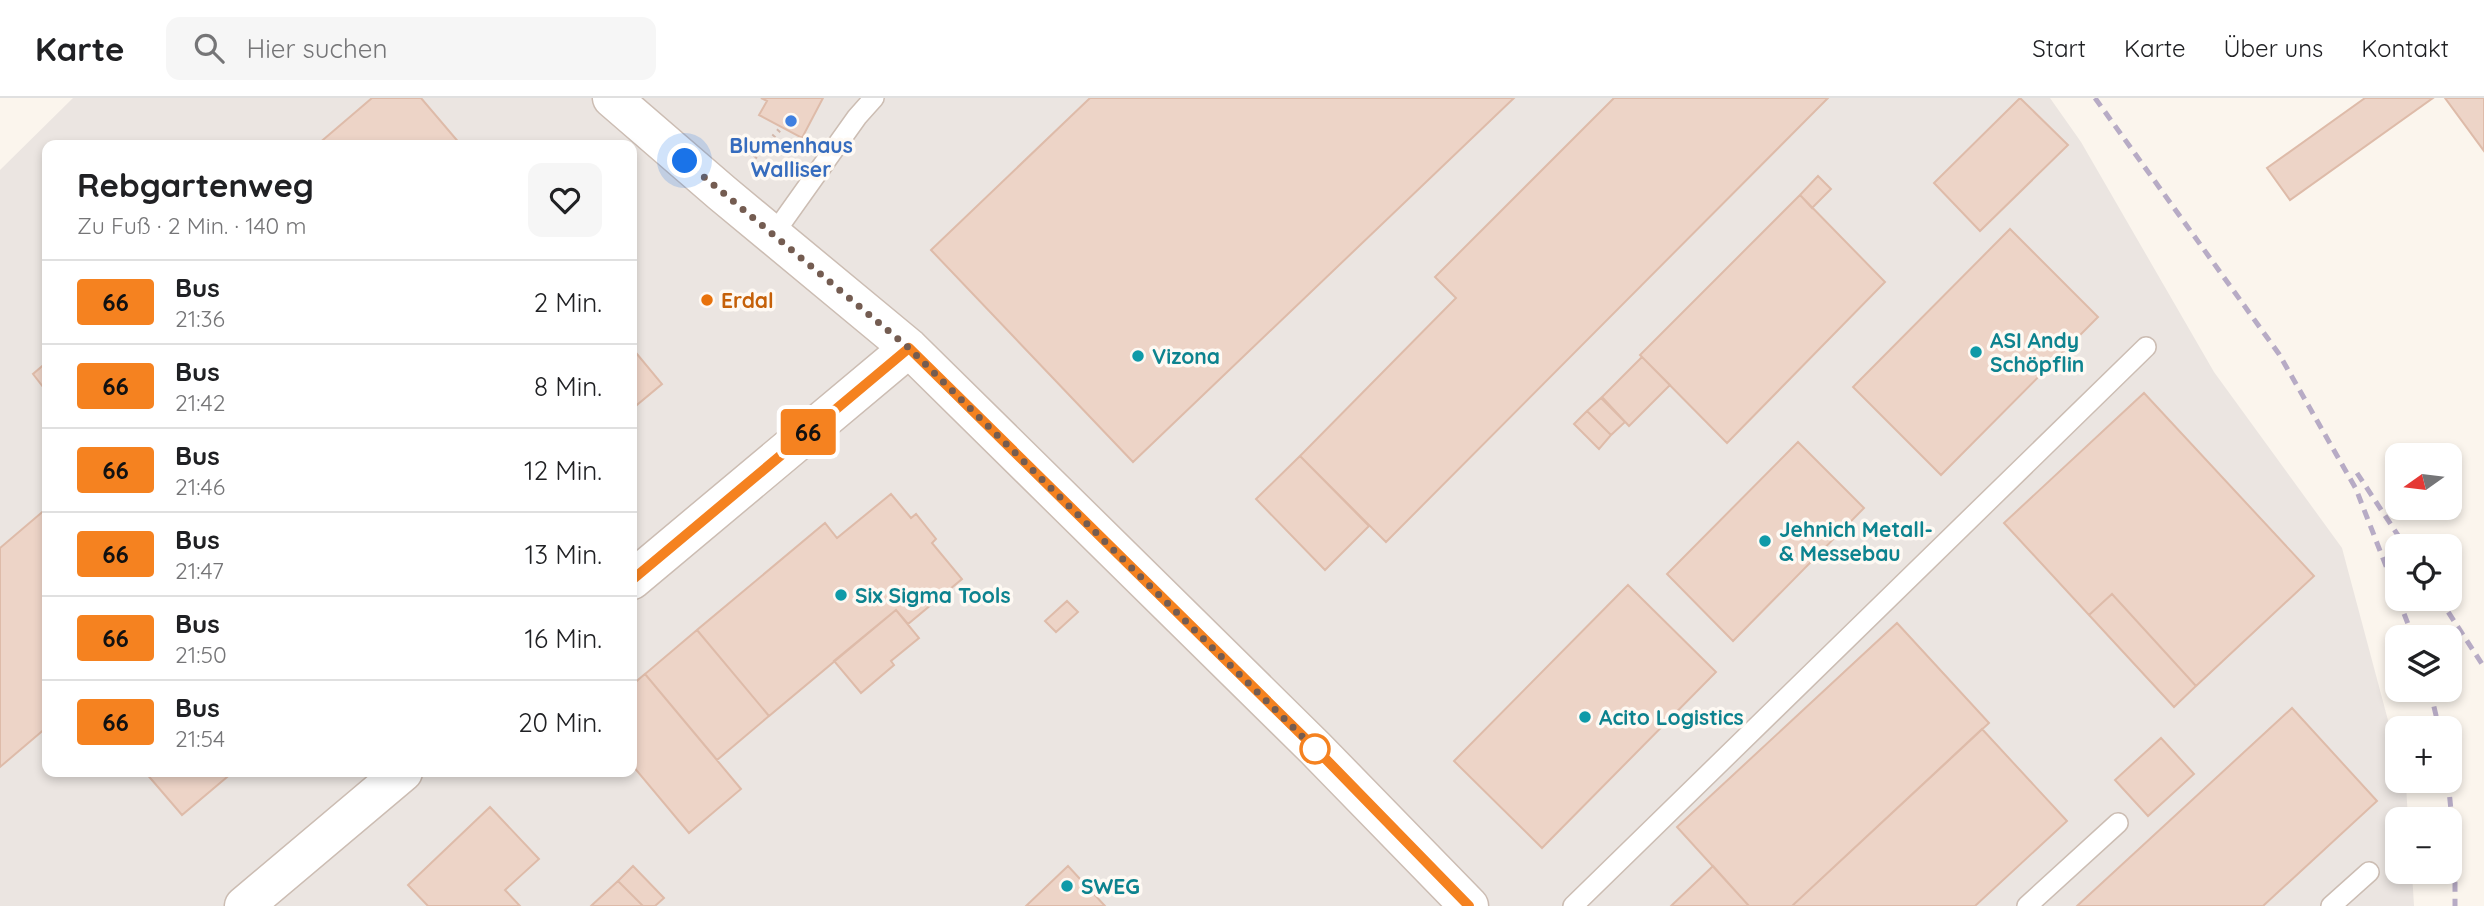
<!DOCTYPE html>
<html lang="de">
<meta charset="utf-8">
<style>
:root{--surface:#fff;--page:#f6f6f6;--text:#202124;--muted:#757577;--line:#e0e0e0}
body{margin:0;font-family:Quicksand,sans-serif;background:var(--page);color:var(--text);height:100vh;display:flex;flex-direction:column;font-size:26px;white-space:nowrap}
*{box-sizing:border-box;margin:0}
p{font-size:23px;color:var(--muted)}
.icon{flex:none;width:38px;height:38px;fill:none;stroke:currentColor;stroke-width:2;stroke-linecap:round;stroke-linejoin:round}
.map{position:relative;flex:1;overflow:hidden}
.sheet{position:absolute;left:42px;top:42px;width:595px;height:637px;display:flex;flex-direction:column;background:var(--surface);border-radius:14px;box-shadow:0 4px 10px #0003}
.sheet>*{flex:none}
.badge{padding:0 14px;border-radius:5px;font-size:24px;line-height:46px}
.needle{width:46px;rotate:256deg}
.controls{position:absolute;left:2385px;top:345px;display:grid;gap:14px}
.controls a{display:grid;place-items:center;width:77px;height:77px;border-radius:14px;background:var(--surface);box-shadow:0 4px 10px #0003;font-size:35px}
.you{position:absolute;width:35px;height:35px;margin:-18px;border:5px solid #fff;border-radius:50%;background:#1a73e8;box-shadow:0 0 0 10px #1a73e833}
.map>.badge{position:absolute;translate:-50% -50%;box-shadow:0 0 0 4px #fff}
.round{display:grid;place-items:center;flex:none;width:74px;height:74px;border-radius:14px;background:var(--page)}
.headline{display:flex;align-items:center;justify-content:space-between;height:119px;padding:0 35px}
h1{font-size:33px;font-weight:800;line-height:52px}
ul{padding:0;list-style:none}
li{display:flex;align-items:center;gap:21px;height:84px;padding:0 35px;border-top:2px solid var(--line)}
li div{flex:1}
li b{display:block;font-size:26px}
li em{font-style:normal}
li .badge{min-width:77px;font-weight:700;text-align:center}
header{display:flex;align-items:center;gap:42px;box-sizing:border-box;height:98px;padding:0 35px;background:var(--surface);border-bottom:2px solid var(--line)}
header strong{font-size:33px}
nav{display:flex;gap:38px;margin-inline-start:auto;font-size:24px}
.search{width:490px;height:63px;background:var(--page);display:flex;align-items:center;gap:18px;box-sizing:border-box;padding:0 24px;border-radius:14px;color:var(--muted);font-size:26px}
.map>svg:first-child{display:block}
</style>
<header>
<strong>Karte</strong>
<div class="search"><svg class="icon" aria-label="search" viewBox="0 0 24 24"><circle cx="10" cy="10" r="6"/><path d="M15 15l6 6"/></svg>Hier suchen</div>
<nav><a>Start</a><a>Karte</a><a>Über uns</a><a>Kontakt</a></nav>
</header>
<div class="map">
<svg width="2484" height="808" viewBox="0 0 2484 808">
<rect width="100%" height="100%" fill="#fbf5ed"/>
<path fill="#ebe5e1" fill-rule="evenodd" d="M73,0H2050L2081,44L2214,274L2342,450L2397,656L2398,682L2405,683L2406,687L2408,721H2398V774H2412L2414,808H0V72ZM47,47H632V674H47Z"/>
<path fill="#edd4c7" stroke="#debba9" stroke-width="2" d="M372,0H421L461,47H317Z
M761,0H823L802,40L759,17L767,3Z
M1090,0H1514L1133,364L931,152Z
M1614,0H1828L1386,444L1300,358L1456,200L1435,179Z
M2020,0L2068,47L1980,133L1934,85Z
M2365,0H2433L2290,102L2267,70Z
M2445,0H2484V53Z
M1818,78L1831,91L1812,110L1800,97Z
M1800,97L1885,184L1727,345L1640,257Z
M2010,131L2098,219L1941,377L1853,289Z
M632,250L662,286L632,311Z
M1642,259L1670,287L1629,328L1602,299Z
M47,264V294L33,276Z
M2144,295L2314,478L2196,588L2112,496L2089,517L2004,425Z
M1601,300L1625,324L1611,337L1587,313Z
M1587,313L1611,337L1599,351L1574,326Z
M1798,344L1864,410L1733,543L1667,476Z
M1300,358L1369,428L1325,472L1256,401Z
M891,396L911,420L916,416L936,441L932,445L962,481L908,526L896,512L769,618L697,532L825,425L837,440Z
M47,410V629L0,669V450Z
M1628,487L1716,574L1542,750L1454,663Z
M2112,496L2196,588L2174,609L2089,517Z
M1067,503L1078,514L1056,534L1045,523Z
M896,512L919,540L891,563L894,567L861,595L834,563Z
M1897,525L1989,625L1792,808H1749L1677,729Z
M697,532L769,618L717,662L645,576Z
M645,576L741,691L689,735L632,667V587Z
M2292,610L2377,703L2263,808H2077Z
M1982,631L2067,723L1975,808H1792Z
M2161,640L2194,676L2148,718L2115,682Z
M145,674H233L182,717Z
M490,709L539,761L505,792L520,808H428L408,787Z
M633,768L664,800L655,808H643L618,783Z
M1068,768L1105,808H1026Z
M1713,768L1749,808H1671Z
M618,783L643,808H591Z"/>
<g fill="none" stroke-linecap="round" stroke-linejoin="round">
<g stroke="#ccbdb3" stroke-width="22">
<path id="service" d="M773,137L857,19L874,0
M1573,808L2146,249
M2027,808L2118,725
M2331,808L2369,774"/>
</g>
<g stroke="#ccbdb3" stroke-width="41">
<path id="minor" d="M612,0L722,95L909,250L1315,650L1469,808
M632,482L909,250
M244,808L403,674"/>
</g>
<path stroke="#d3b7aa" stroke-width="4.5" stroke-dasharray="2 5" stroke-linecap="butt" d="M750,65L782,29"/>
<use href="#service" stroke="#fff" stroke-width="19"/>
<use href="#minor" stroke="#fff" stroke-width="38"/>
<path stroke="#b7abc5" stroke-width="5" stroke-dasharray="10 7" stroke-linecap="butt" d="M2095,0L2279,256L2356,391L2398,499
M2357,375L2405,448
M2398,500L2413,539
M2439,500L2484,569
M2430,592L2439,630
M2448,682L2455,753V808"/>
</g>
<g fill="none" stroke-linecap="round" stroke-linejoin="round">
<g stroke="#fff" stroke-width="16">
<path id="line" d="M632,482L909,250L1315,650L1469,808"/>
</g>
<use href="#line" stroke="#f58220" stroke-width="10"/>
<path stroke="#745c51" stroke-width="7" stroke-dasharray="0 12.6" d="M685,63L909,250L1315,651"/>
</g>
<circle fill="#3f7fe0" stroke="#fef9f3" stroke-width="2.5" cx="791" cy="23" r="7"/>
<circle fill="#e8710a" stroke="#fef9f3" stroke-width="2.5" cx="707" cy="202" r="7"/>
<g fill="#0f9aa8" stroke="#fef9f3" stroke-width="2.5">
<circle cx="1976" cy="254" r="7"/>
<circle cx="1138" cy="258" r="7"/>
<circle cx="1765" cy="443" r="7"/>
<circle cx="841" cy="497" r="7"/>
<circle cx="1585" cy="619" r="7"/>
<circle cx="1067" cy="788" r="7"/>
</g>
<circle fill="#fff" stroke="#f58220" stroke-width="3.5" cx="1315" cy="651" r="14"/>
<g text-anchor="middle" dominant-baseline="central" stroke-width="7" stroke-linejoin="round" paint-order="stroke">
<g font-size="21" font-weight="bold" fill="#366cbe" stroke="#fef9f3">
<text x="791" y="47">Blumenhaus<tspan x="791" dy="24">Walliser</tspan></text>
</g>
<g font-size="21" font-weight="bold" fill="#c56008" stroke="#fef9f3" text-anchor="start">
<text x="721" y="202">Erdal</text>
</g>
<g font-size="21" font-weight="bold" fill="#0d838f" stroke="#fef9f3" text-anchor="start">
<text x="1990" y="242">ASI Andy<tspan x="1990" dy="24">Schöpflin</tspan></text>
<text x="1152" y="258">Vizona</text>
<text x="1779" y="431">Jehnich Metall-<tspan x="1779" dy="24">&amp; Messebau</tspan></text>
<text x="855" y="497">Six Sigma Tools</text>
<text x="1599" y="619">Acito Logistics</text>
<text x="1081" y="788">SWEG</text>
</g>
</g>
</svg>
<div class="controls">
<a><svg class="needle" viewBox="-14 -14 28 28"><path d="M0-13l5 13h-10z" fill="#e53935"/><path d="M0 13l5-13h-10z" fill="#757577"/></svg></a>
<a><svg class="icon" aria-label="locate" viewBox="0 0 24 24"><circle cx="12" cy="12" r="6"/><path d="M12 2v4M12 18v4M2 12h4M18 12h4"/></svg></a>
<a><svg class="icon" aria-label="layers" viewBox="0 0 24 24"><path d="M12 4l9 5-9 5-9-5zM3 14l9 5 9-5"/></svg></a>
<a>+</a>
<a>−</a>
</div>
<div class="you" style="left:685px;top:63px"></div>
<b class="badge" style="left:808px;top:334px;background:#f58220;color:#111">66</b>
<section class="sheet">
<div class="headline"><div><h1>Rebgartenweg</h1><p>Zu Fuß · 2 Min. · 140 m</p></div><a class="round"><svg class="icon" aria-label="heart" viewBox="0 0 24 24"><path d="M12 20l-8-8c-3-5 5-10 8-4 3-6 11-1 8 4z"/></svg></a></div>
<ul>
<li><span class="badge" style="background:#f58220;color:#111">66</span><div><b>Bus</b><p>21:36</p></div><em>2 Min.</em></li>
<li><span class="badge" style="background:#f58220;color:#111">66</span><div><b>Bus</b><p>21:42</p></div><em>8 Min.</em></li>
<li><span class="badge" style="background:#f58220;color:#111">66</span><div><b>Bus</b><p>21:46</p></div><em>12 Min.</em></li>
<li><span class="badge" style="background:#f58220;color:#111">66</span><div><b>Bus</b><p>21:47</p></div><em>13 Min.</em></li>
<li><span class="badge" style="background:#f58220;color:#111">66</span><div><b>Bus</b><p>21:50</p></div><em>16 Min.</em></li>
<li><span class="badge" style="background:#f58220;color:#111">66</span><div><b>Bus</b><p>21:54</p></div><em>20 Min.</em></li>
</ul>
</section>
</div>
